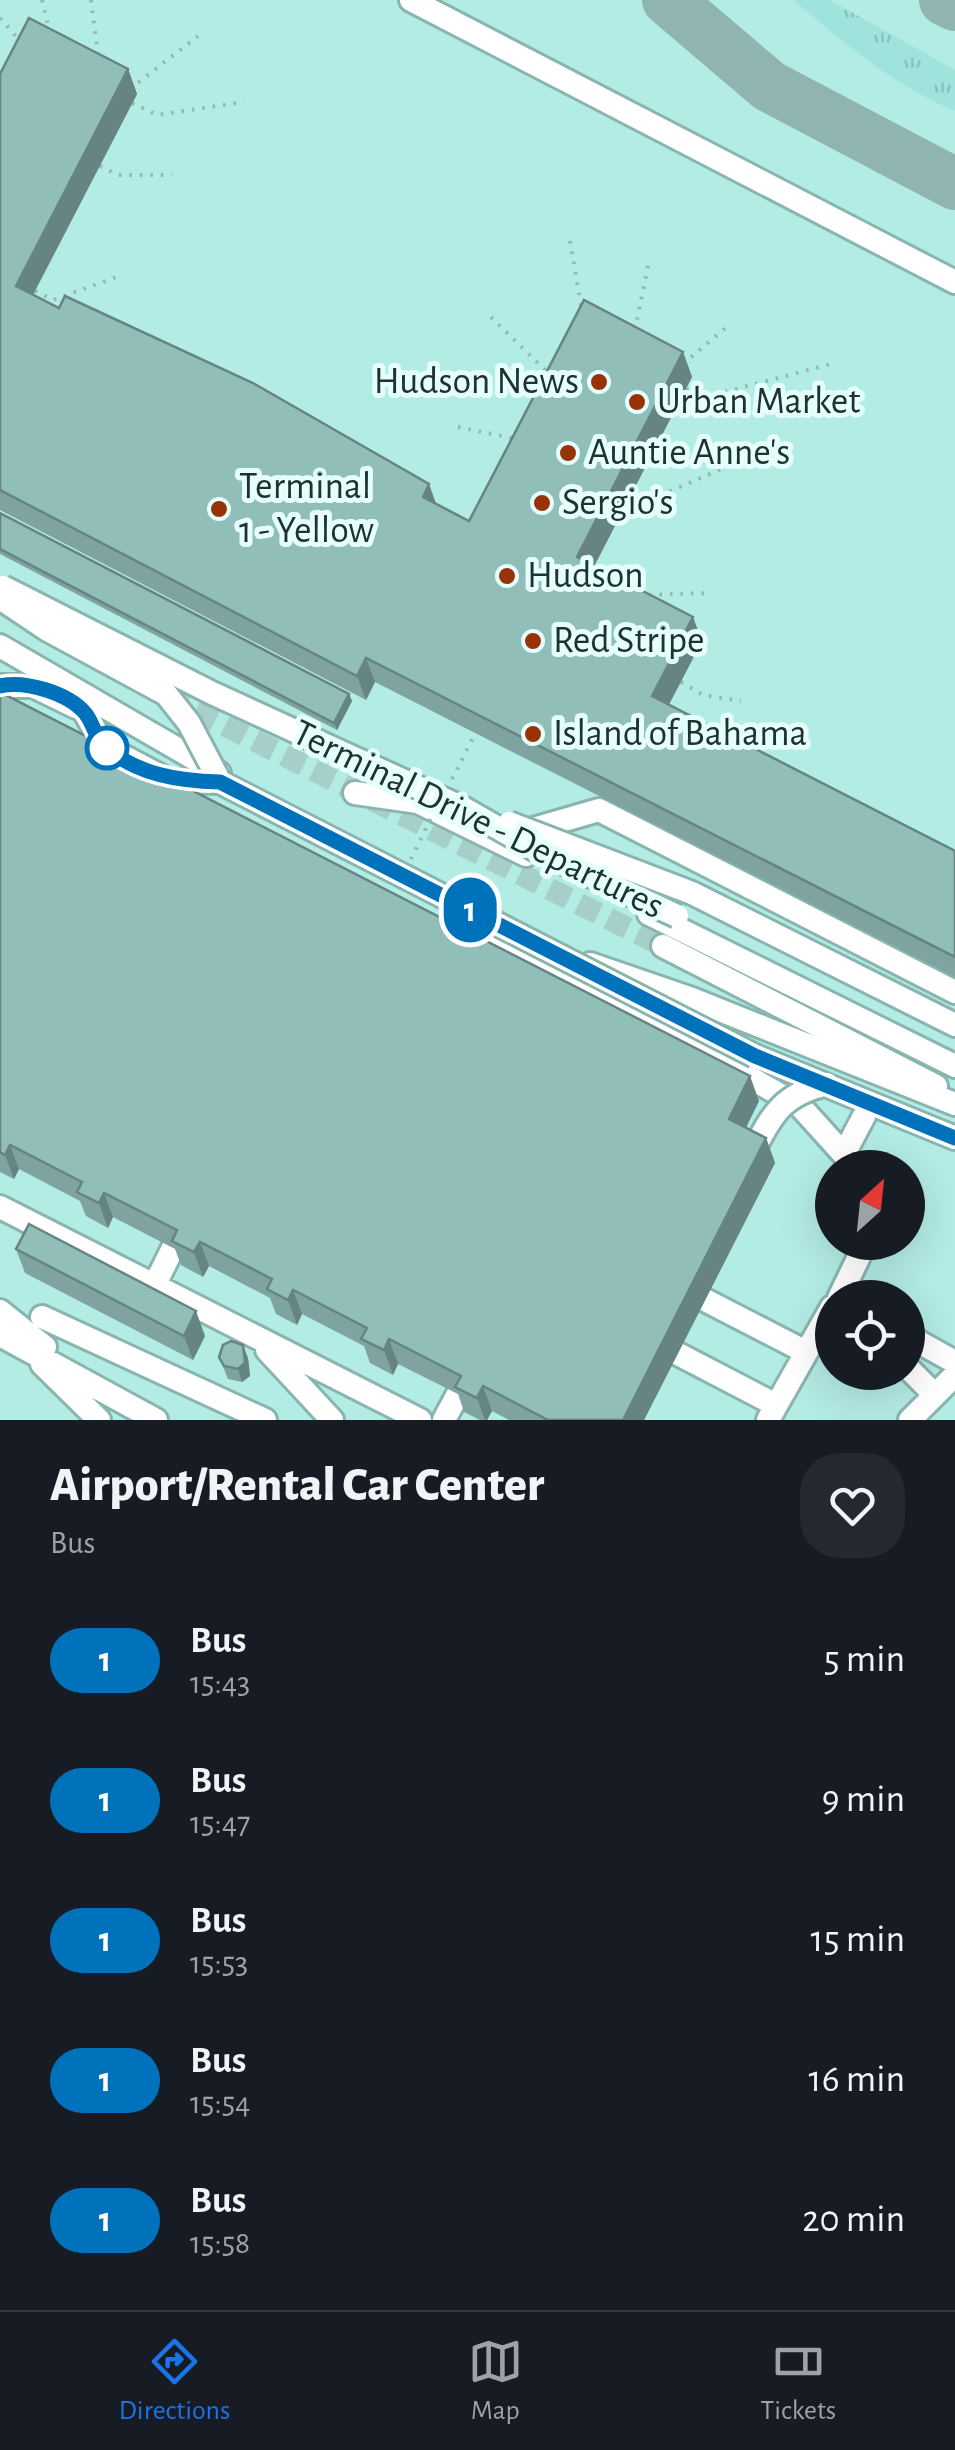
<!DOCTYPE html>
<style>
:root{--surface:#171b24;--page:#242831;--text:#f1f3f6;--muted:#9ea1a6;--line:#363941;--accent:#1a73e8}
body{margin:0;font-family:"Alegreya Sans",sans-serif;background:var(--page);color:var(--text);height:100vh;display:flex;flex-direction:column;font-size:38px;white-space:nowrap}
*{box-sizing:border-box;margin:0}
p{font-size:32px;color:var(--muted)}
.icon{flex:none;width:55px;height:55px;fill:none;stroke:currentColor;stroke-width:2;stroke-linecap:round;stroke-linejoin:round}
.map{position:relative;height:1420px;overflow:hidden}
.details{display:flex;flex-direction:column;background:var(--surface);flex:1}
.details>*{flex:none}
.badge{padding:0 20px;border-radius:32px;font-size:35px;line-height:65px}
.needle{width:65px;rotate:27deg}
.fabs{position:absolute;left:815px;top:1150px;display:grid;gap:20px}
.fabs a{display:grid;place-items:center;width:110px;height:110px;border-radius:50%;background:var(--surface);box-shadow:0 10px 40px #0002;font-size:50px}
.map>.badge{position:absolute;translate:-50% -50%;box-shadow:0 0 0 5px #fff}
.round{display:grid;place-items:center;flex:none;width:105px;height:105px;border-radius:40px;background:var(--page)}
.summary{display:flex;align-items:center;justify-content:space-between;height:170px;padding:0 50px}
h1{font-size:48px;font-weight:800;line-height:75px}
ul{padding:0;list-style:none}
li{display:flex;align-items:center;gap:30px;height:140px;padding:0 50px}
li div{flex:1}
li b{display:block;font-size:38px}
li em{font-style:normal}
li .badge{min-width:110px;font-weight:700;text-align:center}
.menu{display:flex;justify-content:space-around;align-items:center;height:140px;border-top:2px solid var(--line);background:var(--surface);font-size:28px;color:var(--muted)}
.menu a{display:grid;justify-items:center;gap:5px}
.menu .on{color:var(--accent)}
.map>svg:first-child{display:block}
</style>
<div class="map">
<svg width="955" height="1420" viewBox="0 0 955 1420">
<defs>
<pattern id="grass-tufts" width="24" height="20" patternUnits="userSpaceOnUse" patternTransform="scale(2.5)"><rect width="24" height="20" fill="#a0e3dd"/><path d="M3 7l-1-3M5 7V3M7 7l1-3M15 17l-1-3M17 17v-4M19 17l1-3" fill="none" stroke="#8ac3be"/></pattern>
</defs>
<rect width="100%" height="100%" fill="#c8f6f1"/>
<path fill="#b3ebe5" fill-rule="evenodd" d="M0,0H955V1420H0ZM832,1168H908V1242H832ZM832,1298H908V1372H832Z"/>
<path fill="url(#grass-tufts)" d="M793,0H830L955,70V111C890,83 847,45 793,0Z"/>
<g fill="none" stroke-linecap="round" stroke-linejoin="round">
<path stroke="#90b4b0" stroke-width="52" d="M668,0L769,86L955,184
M945,0L955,5"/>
<path stroke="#a6cfca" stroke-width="22" stroke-dasharray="22 11" stroke-linecap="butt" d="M166,696L663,946"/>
<g stroke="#89b5b1" stroke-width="28">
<path id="minor" d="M411,0L955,282
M0,646L219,773
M0,686H33L76,707
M84,711L104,746L170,781L220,782
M355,793L418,802L526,855
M516,834L599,810L955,992
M692,893L955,1025
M649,914L955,1066
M475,923L800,1106L856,1168
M663,946L936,1086
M590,964L692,999L955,1104
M755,1056L955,1138
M845,1152L864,1116
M0,1207L420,1420
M155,1284L173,1248
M839,1298L866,1242
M705,1300L804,1351
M0,1311L45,1347
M42,1317L265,1420
M0,1335L156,1420
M908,1336L955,1362
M267,1350L332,1420
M678,1354L776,1405
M42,1364L99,1420
M908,1368L935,1395
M444,1420L458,1394
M768,1420L832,1307
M910,1420L955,1375"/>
</g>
<path stroke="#93b8b4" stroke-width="4" stroke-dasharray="2.5 8" stroke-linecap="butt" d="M42,0L49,29
M91,0L98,55
M0,18L20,41
M130,89L198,36
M132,103L157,115L244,102
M100,166L118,175H172
M570,241L582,311
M35,291L53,300L122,275
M491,317L548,373
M635,330L649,261
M683,364L729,325
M686,389L702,398L835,363
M458,427L517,439
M632,492L647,501L736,463
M649,595L709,593
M681,682L703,695L741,701"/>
<use href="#minor" stroke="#fff" stroke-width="22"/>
<g stroke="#89b5b1" stroke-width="28" stroke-linecap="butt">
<path id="minor-bridge" d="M3,587L212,693L463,808L538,851L677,916
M0,598L46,629L166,694L189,723L220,782L755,1056
M509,823L692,893
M753,1152C772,1113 784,1094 827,1084"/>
</g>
<path stroke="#93b8b4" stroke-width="4" stroke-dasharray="2.5 8" stroke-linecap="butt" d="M452,779L475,734
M411,859L431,818"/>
<use href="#minor-bridge" stroke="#fff" stroke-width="22"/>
</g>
<path fill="#7ea3a0" d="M128,69L137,94L33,295L469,521L683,352L692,377L594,566L702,641L669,704L955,851V977L375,682L366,700L0,510V74Z
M0,513L349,694L352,701L337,730L0,554Z
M0,692L759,1101L746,1128L766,1138L775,1163L644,1420H509L492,1411L487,1420H480L464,1412L458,1394L398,1364L393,1375L370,1363L364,1346L302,1314L297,1325L276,1314L270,1298L209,1266L203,1277L181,1265L175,1249L113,1217L108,1228L86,1216L80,1201L19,1169L14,1179L0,1172Z
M16,1249L205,1336L193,1360L25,1273Z
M219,1357L248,1358L250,1376L242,1382L228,1379Z"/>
<path fill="#668582" d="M128,69L137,94L25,310L16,286Z
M683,352L692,377L586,582L577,557Z
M429,484L438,509L423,497Z
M693,617L702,641L661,720L652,696Z
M366,658L375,682L366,700L357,676Z
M349,694L352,701L337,730L334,723Z
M750,1076L759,1101L738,1143L729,1119Z
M766,1138L775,1163L644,1420H623Z
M10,1145L19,1169L14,1179L5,1155Z
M104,1193L113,1217L108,1228L99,1203Z
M200,1242L209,1266L203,1277L194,1252Z
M293,1290L302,1314L297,1325L288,1300Z
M196,1311L205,1336L193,1360L184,1336Z
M389,1339L398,1364L393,1375L384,1350Z
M243,1345L248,1358L250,1376L242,1382L238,1369Z
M483,1386L492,1411L487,1420H485L477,1398Z"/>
<path fill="#92beba" stroke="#668582" stroke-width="2.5" d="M29,18L128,69L16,286L59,308L65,296L253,383L429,484L423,497L469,521L584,300L683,352L577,557L693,617L652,696L955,851V957L366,658L357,676L0,490V74Z
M0,513L349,694L334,723L0,549Z
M0,692L750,1076L729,1119L766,1138L623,1420H548L483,1386L477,1398L455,1387L461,1376L389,1339L384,1350L361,1339L367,1328L293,1290L288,1300L267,1289L272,1279L200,1242L194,1252L172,1241L177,1230L104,1193L99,1203L77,1192L82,1182L10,1145L5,1155L0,1152Z
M29,1224L196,1311L184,1336L16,1249Z
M231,1341L243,1345L245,1363L238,1369L224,1366L219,1357L223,1345Z"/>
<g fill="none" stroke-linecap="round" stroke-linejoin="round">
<g stroke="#fff" stroke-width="22">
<path id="line" d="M0,686C25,680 68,693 85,713C93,722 95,738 105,746C136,775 180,781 220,782L755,1056L955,1138"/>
</g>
<use href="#line" stroke="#0072bc" stroke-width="15"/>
</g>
<g fill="#983209" stroke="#e4fffc" stroke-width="4">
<circle cx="599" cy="382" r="10"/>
<circle cx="637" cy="402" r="10"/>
<circle cx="568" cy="453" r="10"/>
<circle cx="542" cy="503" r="10"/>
<circle cx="219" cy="509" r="10"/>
<circle cx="507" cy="576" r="10"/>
<circle cx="533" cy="641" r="10"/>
<circle cx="533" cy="734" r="10"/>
</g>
<circle fill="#fff" stroke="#0072bc" stroke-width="5" cx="107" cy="748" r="20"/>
<g text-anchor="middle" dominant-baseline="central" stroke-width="10" stroke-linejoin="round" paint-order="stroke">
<g font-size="38" fill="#203230" stroke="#e4fffc" text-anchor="start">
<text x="579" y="382" text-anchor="end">Hudson News</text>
<text x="657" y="402">Urban Market</text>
<text x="588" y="453">Auntie Anne's</text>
<text x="239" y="487">Terminal<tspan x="239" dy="44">1 - Yellow</tspan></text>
<text x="562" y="503">Sergio's</text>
<text x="527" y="576">Hudson</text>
<text x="553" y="641">Red Stripe</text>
<text x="553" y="734">Island of Bahama</text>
</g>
<g font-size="38" fill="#203230" stroke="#e4fffc">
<text transform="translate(478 820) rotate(26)">Terminal Drive - Departures</text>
</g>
</g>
</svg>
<div class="fabs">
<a><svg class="needle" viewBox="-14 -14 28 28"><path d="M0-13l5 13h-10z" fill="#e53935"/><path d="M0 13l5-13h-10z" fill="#9ea1a6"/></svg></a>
<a><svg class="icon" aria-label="locate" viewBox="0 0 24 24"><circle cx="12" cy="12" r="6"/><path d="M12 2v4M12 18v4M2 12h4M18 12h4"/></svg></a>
</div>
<b class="badge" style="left:470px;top:910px;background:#0072bc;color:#fff">1</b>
</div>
<section class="details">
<div class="summary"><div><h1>Airport/Rental Car Center</h1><p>Bus</p></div><a class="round"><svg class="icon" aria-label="heart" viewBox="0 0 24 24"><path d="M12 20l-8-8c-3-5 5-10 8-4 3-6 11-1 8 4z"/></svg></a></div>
<ul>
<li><span class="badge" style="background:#0072bc;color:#fff">1</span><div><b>Bus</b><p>15:43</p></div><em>5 min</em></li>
<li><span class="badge" style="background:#0072bc;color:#fff">1</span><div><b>Bus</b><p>15:47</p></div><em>9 min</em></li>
<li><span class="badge" style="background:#0072bc;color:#fff">1</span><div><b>Bus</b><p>15:53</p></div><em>15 min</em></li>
<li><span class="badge" style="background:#0072bc;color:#fff">1</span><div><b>Bus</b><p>15:54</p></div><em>16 min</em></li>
<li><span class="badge" style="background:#0072bc;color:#fff">1</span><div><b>Bus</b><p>15:58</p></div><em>20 min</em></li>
</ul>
</section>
<nav class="menu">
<a class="on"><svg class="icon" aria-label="directions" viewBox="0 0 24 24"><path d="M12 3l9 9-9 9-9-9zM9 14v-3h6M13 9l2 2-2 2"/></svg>Directions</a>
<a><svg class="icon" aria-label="map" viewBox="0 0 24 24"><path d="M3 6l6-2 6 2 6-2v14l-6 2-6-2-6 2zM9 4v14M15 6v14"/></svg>Map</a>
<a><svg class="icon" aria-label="tickets" viewBox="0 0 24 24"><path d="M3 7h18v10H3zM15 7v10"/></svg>Tickets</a>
</nav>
